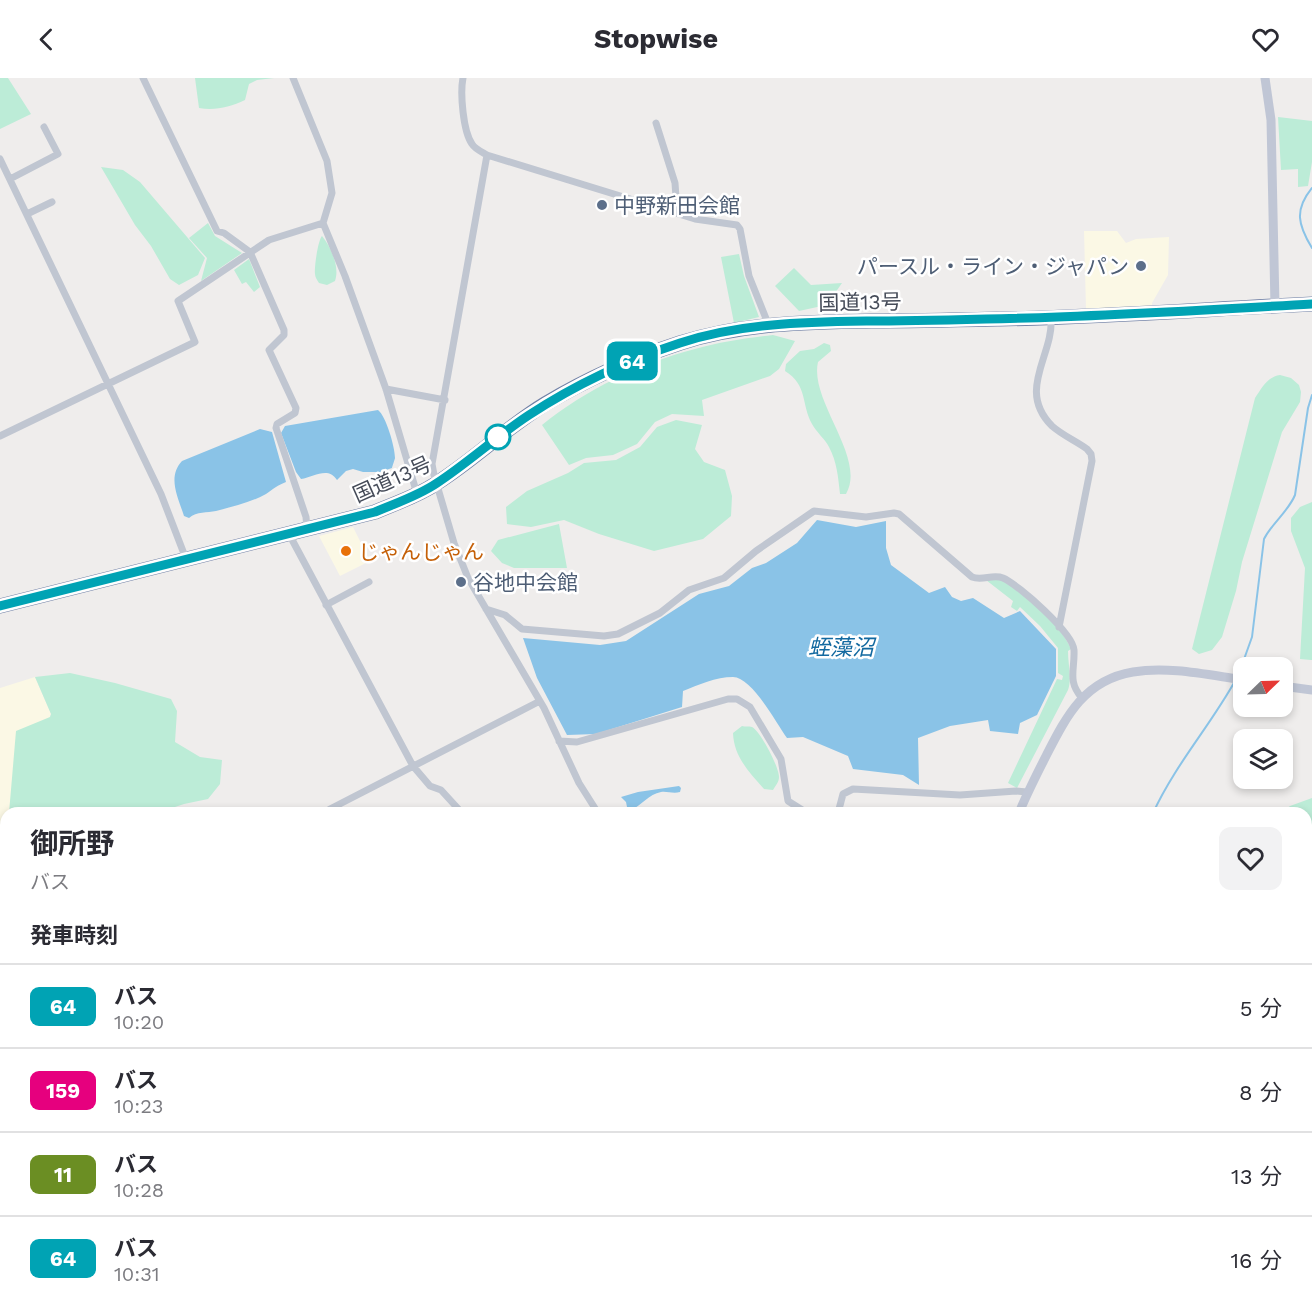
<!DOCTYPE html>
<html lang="ja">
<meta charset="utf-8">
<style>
:root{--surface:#fff;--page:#f2f2f3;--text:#2b2b33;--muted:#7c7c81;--line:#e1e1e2}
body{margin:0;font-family:"Work Sans","Noto Sans JP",sans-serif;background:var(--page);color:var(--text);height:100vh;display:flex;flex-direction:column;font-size:22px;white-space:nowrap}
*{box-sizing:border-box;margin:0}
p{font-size:20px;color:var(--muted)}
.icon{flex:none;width:33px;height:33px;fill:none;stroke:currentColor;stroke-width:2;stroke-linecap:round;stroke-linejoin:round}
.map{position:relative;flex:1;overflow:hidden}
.panel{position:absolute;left:0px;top:729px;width:1312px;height:506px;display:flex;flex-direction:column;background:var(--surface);border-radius:18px 18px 0 0;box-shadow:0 3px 9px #0003}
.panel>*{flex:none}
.badge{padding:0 12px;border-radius:9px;font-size:21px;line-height:39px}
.needle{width:39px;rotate:67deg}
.tools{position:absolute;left:1233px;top:579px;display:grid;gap:12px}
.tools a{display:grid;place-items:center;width:60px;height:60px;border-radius:12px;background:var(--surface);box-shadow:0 3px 9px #0003;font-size:30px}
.map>.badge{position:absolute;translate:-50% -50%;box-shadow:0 0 0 3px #fff}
h2{padding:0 30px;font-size:22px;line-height:54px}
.round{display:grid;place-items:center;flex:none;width:63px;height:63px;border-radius:12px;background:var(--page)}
.overview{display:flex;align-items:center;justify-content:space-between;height:102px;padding:0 30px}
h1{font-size:28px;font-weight:700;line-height:45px}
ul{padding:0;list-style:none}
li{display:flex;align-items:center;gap:18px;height:84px;padding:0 30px;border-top:2px solid var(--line)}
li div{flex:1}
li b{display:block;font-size:22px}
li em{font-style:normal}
li .badge{min-width:66px;font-weight:700;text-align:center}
header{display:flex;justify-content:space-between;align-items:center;height:78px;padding:0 30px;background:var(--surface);font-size:27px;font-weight:700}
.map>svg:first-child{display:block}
</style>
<header><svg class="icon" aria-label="back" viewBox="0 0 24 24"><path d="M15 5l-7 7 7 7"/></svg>Stopwise<svg class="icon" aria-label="heart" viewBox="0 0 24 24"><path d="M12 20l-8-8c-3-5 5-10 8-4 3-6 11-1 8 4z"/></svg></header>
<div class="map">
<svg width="1312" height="1234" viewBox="0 0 1312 1234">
<rect width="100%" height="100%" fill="#efedec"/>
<path fill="#fbf8e5" d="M1084,153H1117L1126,165L1136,161L1169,159L1168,197L1152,225V229L1086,231Z
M353,449L370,483L340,498L319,458Z
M35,599L51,636L9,735H6V758L0,757V610Z"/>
<path fill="#bcecd7" d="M0,0H8L31,36L0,51Z
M195,0H274L257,2L249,6L245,22C230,29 215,33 199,30Z
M1278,39L1312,43V84L1308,108L1298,109V91L1281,92Z
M101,89L123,92L140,104L205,180L198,197L179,207L170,201L151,168L135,147Z
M208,145L215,158L242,175L201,203L207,180L189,160Z
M322,158C331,169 340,189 335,203L327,207L319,205C317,202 315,199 315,196C314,190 318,162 322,158Z
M739,176L744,198L759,239L734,245L721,179Z
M249,181L260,209L254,214L246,204L242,206L234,192Z
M794,190L811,207L842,205L833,218L831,226L799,233L775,208Z
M773,257L795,263L779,291L770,298L702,322L704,338L672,336L655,344L637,366L613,377L586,380L569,387L542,347C585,312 641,285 695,271C720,264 747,260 773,257Z
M824,265L830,267L831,273L818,284C809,323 867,380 846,416H840C838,399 837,384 829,369C825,361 817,355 812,346C801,326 808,307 785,293L786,286L800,273L814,271Z
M1280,297L1291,300L1299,307L1301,314L1300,324L1282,354L1242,484L1236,513L1222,559L1212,572L1199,576L1192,571L1194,563L1255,320C1262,310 1267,299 1280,297Z
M676,342L702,347L695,371L704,384L725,392L732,418L731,438L703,461L654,473L599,456L564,442L531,449L507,446L506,429L527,413L568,395L584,385L616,382L640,369L657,349Z
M1312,424V582H1311L1300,581L1305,490L1291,453V440L1300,429Z
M559,446L567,490H514L502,485L491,473L498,462Z
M998,501L1005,503C1029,522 1058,542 1071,571L1068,573C1068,586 1072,601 1068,612L1017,710L1008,705L1057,601L1062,602L1063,598L1058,595V570L1040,548L1020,529L1017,533L1011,529L1013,523L986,502Z
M70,595L115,605L171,621L177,633L175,664L200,679L222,682L220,706L208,721L184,726L166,732L164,735H9L16,653L50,639L51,636L35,599Z
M742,648C745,649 749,648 752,649C761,654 779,689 779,699C779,704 776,707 773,712L764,711C749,694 734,679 733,655Z
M1312,720V1027L1306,1024V735H1281L1290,728Z
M0,757L6,758V805L0,803Z
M0,1116L6,1122V1228L34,1229V1234H0Z
M1312,1119V1234H1190L1194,1228H1306L1307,1122Z
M116,1228L143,1233L157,1228H341L344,1234H107L108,1231Z
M1141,1229V1228L1169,1229L1166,1234H1138Z"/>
<path fill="#8ac3e7" d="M378,332C386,338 395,369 395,380C395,381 392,389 392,390L380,394H363L353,391L346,393L337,402C328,388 314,399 301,401L296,394L281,355L285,348Z
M260,351L272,354L286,404C278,407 273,411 266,416C252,424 232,429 216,433C207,435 197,433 189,440L184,438C178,419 167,399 182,383Z
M817,442L856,449L886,443V470L891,487L929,515L945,509L952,519L961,523L973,520L1004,540L1020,533L1056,571V598L1037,637L1020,645L1018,656L990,653L988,642L950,648L918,660L919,707L903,697L853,691L848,678L803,659L787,660C776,645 752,599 733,599C716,599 698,607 683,613L682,629L596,656L567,657L537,600L523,560L600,567L626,563L699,516L729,508L752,490L766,485L797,465Z
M679,708L681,710L680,714C673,716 667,713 661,714C649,716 641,728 631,732L627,729L626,724L621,719L638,714Z"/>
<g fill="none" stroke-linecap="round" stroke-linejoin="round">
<path stroke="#8ac3e7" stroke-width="2" d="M1312,110C1294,132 1298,147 1312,170
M1238,598L1252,559L1264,461C1272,445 1288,434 1295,417L1308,330L1312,317
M1153,735C1175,687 1210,648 1235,603
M1306,1050L1312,1047
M1186,1234L1190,1228"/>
<path stroke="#8ac3e7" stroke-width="12" d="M0,1101L6,1105
M50,1228L54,1234"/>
<g stroke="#7181a6" stroke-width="15">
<path id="highway" d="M0,528L375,434C396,425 418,418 437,405C475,381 507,349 545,326C587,301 634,280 680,265C741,245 808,244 872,243C915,243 957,242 1000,241C1105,239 1208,231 1312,226"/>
</g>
<path stroke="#c0c6d1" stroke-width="7" d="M143,0L217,153L224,155L250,174L284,252V257L269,272L296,330L295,335L277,346L276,350L306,439L307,451
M293,0L327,83L332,115L323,145L345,198L386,311L417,416
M463,0C460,15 463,53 472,66C475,71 482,74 487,77L695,141L737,147L740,151L749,198L769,248
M656,45L675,105L677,134
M487,77L432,386L434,397L454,465L468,500L544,630L579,705L598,735
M0,81L161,416L186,481
M10,101L58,76L44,49
M27,136L52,124
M1051,240C1054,277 1016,312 1052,348C1062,357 1076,363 1087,371L1091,376L1092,383L1059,549
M386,311L445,322
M0,358L195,264L178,223L269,162L323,145
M289,456L413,688L430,708L441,712L462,735
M326,527L369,504
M486,531L505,537L522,551L604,558L618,556L660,535L689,512L724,500L756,473L814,433L866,439L894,435L899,436L972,499C982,503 993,496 1003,500C1019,507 1073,555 1074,572C1075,592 1067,603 1082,620
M559,663L577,664L728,621H737L750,629L781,681L788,723L807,735
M326,735L330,731L540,623
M838,735L843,716L853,711L960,717L1016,713L1027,714
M0,968L6,969
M904,1228L907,1234"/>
<path stroke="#c0c6d5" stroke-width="9" d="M1265,0L1271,42L1275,228
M1282,608L1312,612
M1019,735C1027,715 1037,696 1047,676C1067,637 1085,602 1133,594C1169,588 1208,597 1244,602
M553,1228V1234"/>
<use href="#highway" stroke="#8696ba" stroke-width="12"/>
</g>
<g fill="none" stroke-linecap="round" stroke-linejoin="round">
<g stroke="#fff" stroke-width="14">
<path id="line" d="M0,528L375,434C396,425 418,418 437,405C469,384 497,358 529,337C575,307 628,282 680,265C740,245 805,244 867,243C906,243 946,242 986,241C1095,239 1203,232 1312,226"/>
</g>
<use href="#line" stroke="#00a3b4" stroke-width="9"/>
</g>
<g fill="#5c6f8a" stroke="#fff" stroke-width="2">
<circle cx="602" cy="127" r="6"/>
<circle cx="1141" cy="188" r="6"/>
<circle cx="461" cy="504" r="6"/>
</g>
<circle fill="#fff" stroke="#00a3b4" stroke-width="3" cx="498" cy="359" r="12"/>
<circle fill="#e8710a" stroke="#fff" stroke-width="2" cx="346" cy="473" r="6"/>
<g text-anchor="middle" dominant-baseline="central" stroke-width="5" stroke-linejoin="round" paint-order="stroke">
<g font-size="21" fill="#4e5e75" stroke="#fff" text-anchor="start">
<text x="614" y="127">中野新田会館</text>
<text x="1129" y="188" text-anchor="end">パースル・ライン・ジャパン</text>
<text x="473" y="504">谷地中会館</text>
</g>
<g font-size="21" fill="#464c59" stroke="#fff">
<text transform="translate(860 224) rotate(-1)">国道13号</text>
<text transform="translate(392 401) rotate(-24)">国道13号</text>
</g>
<g font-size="21" fill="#c56008" stroke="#fff" text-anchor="start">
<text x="358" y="473">じゃんじゃん</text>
</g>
<g font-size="22" font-style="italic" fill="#1269a0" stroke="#fff">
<text x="841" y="569">蛭藻沼</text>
</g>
</g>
</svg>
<div class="tools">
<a><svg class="needle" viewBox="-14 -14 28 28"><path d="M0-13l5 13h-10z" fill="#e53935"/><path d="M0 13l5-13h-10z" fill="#7c7c81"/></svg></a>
<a><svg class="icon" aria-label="layers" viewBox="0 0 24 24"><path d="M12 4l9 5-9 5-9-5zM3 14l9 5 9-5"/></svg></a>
</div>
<b class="badge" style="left:632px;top:283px;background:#00a3b4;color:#fff">64</b>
<section class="panel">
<div class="overview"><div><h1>御所野</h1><p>バス</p></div><a class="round"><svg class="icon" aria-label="heart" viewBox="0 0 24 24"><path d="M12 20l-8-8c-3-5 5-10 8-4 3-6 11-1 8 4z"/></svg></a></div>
<h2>発車時刻</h2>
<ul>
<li><span class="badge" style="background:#00a3b4;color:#fff">64</span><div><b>バス</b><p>10:20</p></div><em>5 分</em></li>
<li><span class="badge" style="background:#e6007e;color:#fff">159</span><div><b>バス</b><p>10:23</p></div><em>8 分</em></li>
<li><span class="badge" style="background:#6b8e23;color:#fff">11</span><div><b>バス</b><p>10:28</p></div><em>13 分</em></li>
<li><span class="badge" style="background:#00a3b4;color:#fff">64</span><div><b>バス</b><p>10:31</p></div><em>16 分</em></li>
</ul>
</section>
</div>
